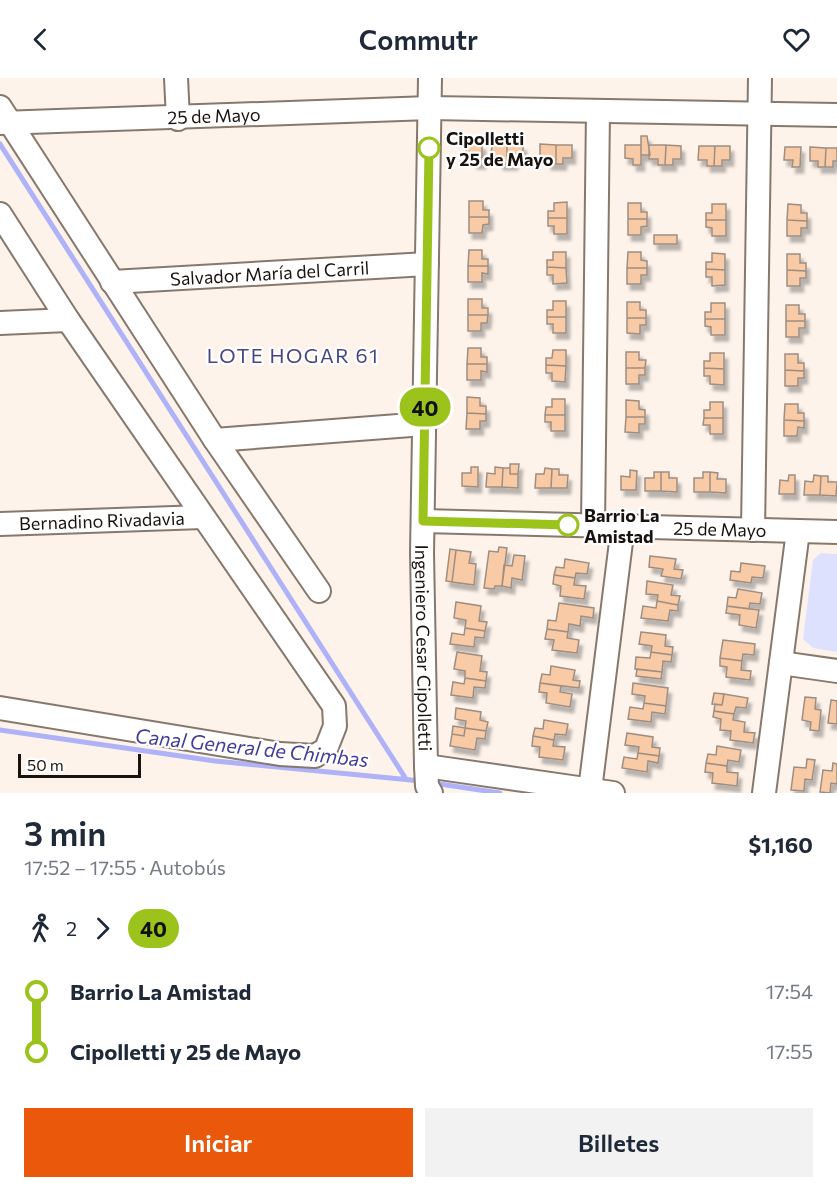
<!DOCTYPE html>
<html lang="es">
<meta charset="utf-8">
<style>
:root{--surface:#fff;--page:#f2f2f3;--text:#1f2937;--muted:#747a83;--accent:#ea580c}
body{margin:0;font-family:Commissioner,sans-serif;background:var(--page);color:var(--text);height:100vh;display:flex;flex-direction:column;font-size:22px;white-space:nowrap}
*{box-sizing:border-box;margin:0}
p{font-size:20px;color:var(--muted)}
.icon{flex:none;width:33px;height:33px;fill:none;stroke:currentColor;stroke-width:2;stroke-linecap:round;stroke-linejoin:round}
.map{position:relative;height:715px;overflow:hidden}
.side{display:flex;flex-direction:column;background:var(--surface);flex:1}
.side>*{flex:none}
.badge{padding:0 12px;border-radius:20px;font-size:21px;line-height:39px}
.scale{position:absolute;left:18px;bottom:15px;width:123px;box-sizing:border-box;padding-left:6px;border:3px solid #19130f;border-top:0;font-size:16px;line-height:21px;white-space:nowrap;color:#19130f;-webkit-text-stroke:4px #fff;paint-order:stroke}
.map>.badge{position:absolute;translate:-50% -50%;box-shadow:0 0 0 3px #fff}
.legs{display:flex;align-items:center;gap:9px;height:66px;padding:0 24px;font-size:20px}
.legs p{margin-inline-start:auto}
.head{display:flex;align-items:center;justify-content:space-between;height:102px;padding:0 24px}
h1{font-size:33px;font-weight:600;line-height:45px}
.primary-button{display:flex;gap:12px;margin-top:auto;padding:12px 24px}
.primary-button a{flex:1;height:69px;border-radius:0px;background:var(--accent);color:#fff;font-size:24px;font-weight:600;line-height:69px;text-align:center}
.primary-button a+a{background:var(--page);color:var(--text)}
ul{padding:0 24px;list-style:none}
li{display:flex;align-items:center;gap:21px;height:60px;font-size:22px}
li i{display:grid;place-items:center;width:9px;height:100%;margin:0 8px;background:currentColor}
li i::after{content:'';width:15px;height:15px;margin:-8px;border:4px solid;border-radius:50%;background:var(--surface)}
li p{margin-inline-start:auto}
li:first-child i{background:linear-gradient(#0000 50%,currentColor 0)}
li:last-child i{background:linear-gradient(currentColor 50%,#0000 0)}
header{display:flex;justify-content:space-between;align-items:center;height:78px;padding:0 24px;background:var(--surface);font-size:27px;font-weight:600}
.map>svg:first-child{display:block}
</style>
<header><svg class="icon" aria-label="back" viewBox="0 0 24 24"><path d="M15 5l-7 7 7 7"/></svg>Commutr<svg class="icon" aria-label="heart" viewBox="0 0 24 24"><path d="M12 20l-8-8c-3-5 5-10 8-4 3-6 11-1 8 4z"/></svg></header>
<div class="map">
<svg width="837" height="715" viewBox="0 0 837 715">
<defs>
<filter id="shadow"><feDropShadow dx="3.5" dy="6" stdDeviation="1.5" flood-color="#0004"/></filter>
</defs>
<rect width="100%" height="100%" fill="#fdf3eb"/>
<path fill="#dee1fe" d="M821,475L837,476V574L813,570L803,561L813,482Z"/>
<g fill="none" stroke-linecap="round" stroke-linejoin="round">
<path stroke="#afb2f6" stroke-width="5" d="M0,66L406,701
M0,652L215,683L421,703
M433,705L500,715"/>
</g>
<path fill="#f8caa5" stroke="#9e8e82" stroke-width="1.5" filter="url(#shadow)" d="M641,58H647L650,77H641Z
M466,66H482V85H474V79H466Z
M492,66H507V86H500V80H491Z
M507,66L523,67V80H515L514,86H507Z
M540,66L556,67V86H548V80H540Z
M556,67H572V80H563V86H556Z
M625,67H641V87H633V81L625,80Z
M649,67H666L665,87H658V81H649Z
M666,67L681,68V81H673V87H665Z
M699,68H715L714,88H707V82H698Z
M715,68H730V82H722V88H714Z
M785,69H801L800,89H792L793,82H784Z
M810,69L826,70L825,89H818V83H810Z
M826,70H837V83H833V89H825Z
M469,123H483V132H489V139H469Z
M567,124V140H548V133H554V125Z
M628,125H641V134H647V141H628Z
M712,126H726V142H706V135H712Z
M788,126L801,127V135H807V143L787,142Z
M469,139H489V146L483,147L482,155H469Z
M548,140H567V156H554V148H548Z
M628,141H647V148L641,149V157H628Z
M706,142H726V158H712V150L706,149Z
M787,142L807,143V150H801V158H787Z
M654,157H677V166H654Z
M469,172H482V181H488V188H468Z
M553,174H566V190L547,189V182H553Z
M628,174H641V182L647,183V190H627Z
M712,175L725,176V192L706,191V184H712Z
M787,176H800V185H806V193L787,192Z
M468,188H488V196L482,195V204H468Z
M547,189L566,190L567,205L553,206V197H547Z
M627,190H647V197H641V206H627Z
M706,191L725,192V207L712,208V199H706Z
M787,192L806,193V200H800V208H787Z
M468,221H482V230H488V237H468Z
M553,223H566V239H547V232H553Z
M627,224H640V232H646V240H627Z
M711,225H725V241H705V234H711Z
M786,227H799V236H805V243H786Z
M468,237H488L487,245H481V253H468Z
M547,239H566V255H553V246H547Z
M627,240H646V247H640V256L627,255Z
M705,241H725V257H711V249L705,248Z
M786,243H805V250H799V259H786Z
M468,270H481V279H487V286H467Z
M553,272H566V288L546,287V280H552Z
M626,274H639V282H646L645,290H626Z
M710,275H724V291L704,290V283H710Z
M785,276H798V285H804V293L785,292Z
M467,286H487V294L481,293V302H467Z
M546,287L566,288L565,304L552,303V295H546Z
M626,290H645V297H639V306H626Z
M704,290L724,291V307L710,306V298H704Z
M785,292L804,293V300H798V308H785Z
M467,319L480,320V328H486V336L467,335Z
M552,321H565V337H545L546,329H552Z
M626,322L639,323V331L645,332V339H626Z
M710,324H723V340H704V332H710Z
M785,326H798V335H804V343L784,342Z
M467,335L486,336V343H480V351H466Z
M545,337H565V353H551V344H545Z
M626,339H645V346H639V355L625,354Z
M704,340H723V356H710V347H703Z
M784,342L804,343V350L798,349L797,358H784Z
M510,386H519L518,396H510Z
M471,389H478V409L462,408V395H471Z
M495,389L503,390L502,409H486L487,395L495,396Z
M503,390H510V396H518V410L502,409Z
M545,390L552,391L551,410H535L536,396H544Z
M552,391H559V397H568L567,410H551Z
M630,392L637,393L636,412H621V398L630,399Z
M654,394H661V413H645V400H654Z
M661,394H669V400H677V414L661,413Z
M703,394H710V414H694V400H703Z
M710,394L718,395L717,401H726V415L710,414Z
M789,397H795V416H779L780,402L788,403Z
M814,397L821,398L820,417H804L805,403L813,404Z
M821,398H828V404H837L836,418L820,417Z
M499,469L507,470L502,508H495L494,511L484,510L489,473L498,474Z
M450,471L456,472L452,504L446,503Z
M456,472L471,474L469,485L476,486L474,507L452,504Z
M514,477L525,478L522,502L512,500L511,510L502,508L504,487L512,488Z
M650,478L676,481L674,491L683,492L681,501L661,498L663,491L649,489Z
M565,481L589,485L587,496L576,495L575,500L554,497L556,489L564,490Z
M741,485L765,488L763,500L752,499L751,505L730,502L731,493L740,494Z
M554,497L575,500L574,507L586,508L584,521L560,518L561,508L553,506Z
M647,503L673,507L671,517L680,518L678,527L657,523L658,517L646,516Z
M738,511L762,515L760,526L750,525L749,531L727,528L728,519L736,520Z
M657,523L678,527V533L670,532L668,543L641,540L643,528L656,530Z
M456,524L481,528L479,543L487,544L485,553L465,550L466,542L454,540Z
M559,525L594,530L593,540L581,538L580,548L569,546L568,554L547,551L548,542L556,543Z
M727,528L759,532L756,550L739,547L740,537L726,535Z
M465,550L485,553L484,560L475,559L474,569L450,566L452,555L464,557Z
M547,551L568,554L567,560L579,562L577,575L552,572L554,562L545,561Z
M641,554L666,557L665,568L673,569L672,577L651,574L652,568L639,566Z
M723,562L755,566L754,577L743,576L742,583L720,580Z
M457,574L482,578L480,593L487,594L486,603L465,600V593L454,591Z
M651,574L672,577L671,584L663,583L662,594L635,591L636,579L650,580Z
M720,580L742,583L741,592L751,593L750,602L726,599L727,589L720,588Z
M551,588L575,592L573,602L580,603L579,610L540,605L542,596L550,597Z
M637,591L662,594L661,601L636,598Z
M465,600L486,603L485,610L474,609L473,620L451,617L453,604L464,606Z
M540,605L561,608L560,614L572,616L570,629L546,625L547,615L539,614Z
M633,605L668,610L666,628L644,625L645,618L632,616Z
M714,615L724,616L722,627L712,626Z
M724,616L748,620L746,630L736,629L734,636L714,633L715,626L722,627Z
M805,619L816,620L815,631L821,632L819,653L810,652L811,644L802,642Z
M831,622L837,623V646L828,645Z
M644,625L666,628L665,636L652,634L651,644L628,641L630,629L643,631Z
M456,630L481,634L480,642L488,644L486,653L465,650L466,643L455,641Z
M714,633L734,636L733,642L745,644L744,654L755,655L753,665L730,662L731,653L720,652L721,641L713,639Z
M544,642L568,646L566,657L555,656L554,662L533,658L535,650L543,651Z
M453,648L465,650L464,658L452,656Z
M465,650L486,653L485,661L477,660L475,672L450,668L452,656L464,658Z
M627,655L653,659L652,669L660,670L659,678L638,675L639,669L625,667Z
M533,658L554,662L553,668L565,669L563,682L539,679L540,669L532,668Z
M717,668L741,672L739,684L728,682L727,688L706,685L708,676L716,677Z
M638,675L659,678L658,685L648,683L647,694L622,690L624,679L637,681Z
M807,681L815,682L812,702L805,701L804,713L791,712L794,689L806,690Z
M706,685L727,688V694L738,695L737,708L712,705L713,695L705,694Z
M833,685L837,686V706L831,705L830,715L820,714L823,692L832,693Z"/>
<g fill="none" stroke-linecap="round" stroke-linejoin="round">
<g stroke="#87786c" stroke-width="26">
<g id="minor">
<path d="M176,0L178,41"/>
<path id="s1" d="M430,0L422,475L426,688L427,708L431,715"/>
<path d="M0,29L215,362L319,513"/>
<path id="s2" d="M0,45L430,30L837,37"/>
<path d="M0,136L68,242L334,628L335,648L326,671L315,678L280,676L0,630"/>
<path id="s3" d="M112,204L427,186"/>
<path d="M0,245L68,242"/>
<path d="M215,362L424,346"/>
<path id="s4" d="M423,443L837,454"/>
<path id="s5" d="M0,446L203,439"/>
<path d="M593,447L598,33"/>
<path d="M753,452L760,0"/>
<path d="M781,585L837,593"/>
<path d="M426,688L613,715"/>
<path d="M590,712L623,448"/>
<path d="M764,715L798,453"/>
</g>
</g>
<use href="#minor" stroke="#fff" stroke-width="22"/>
</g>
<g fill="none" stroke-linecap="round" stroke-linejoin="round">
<g stroke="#fff" stroke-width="14">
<path id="line-1" d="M429,70L423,443L568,447"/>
</g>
<use href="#line-1" stroke="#9cc31c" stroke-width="9"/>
</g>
<g fill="#fff" stroke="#9cc31c" stroke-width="3">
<circle cx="429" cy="70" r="10"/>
<circle cx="568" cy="447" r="10"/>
</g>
<g text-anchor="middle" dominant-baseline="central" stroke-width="4.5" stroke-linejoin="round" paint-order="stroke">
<g font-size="18" fill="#19130f" stroke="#fff">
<text stroke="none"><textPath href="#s2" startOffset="214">25 de Mayo</textPath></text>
<text stroke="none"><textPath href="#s3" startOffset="158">Salvador María del Carril</textPath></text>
<text stroke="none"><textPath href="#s5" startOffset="102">Bernadino Rivadavia</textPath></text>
<text stroke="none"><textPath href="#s4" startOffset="297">25 de Mayo</textPath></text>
<text stroke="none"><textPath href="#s1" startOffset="570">Ingeniero Cesar Cipolletti</textPath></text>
</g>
<g font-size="18" font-weight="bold" fill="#19130f" stroke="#fff" text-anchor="start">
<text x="446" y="60">Cipolletti<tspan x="446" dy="21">y 25 de Mayo</tspan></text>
<text x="584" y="437">Barrio La<tspan x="584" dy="21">Amistad</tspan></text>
</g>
<g font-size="20" letter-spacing="1.5" fill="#464583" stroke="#fff">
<text x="293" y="277">LOTE HOGAR 61</text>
</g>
<g font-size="20" font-style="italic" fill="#443d9c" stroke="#fff">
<text transform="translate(252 669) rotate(6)">Canal General de Chimbas</text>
</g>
</g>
</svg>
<div class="scale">50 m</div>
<b class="badge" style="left:425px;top:329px;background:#9cc31c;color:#111">40</b>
</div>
<section class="side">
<div class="head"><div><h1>3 min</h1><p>17:52 – 17:55 · Autobús</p></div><b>$1,160</b></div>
<div class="legs"><svg class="icon" aria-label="walk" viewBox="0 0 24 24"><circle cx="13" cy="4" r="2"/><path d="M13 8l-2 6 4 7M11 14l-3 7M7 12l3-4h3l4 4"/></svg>2<svg class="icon" aria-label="forward" viewBox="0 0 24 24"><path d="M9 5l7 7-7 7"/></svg><b class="badge" style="background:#9cc31c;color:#111">40</b></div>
<ul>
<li><i style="color:#9cc31c"></i><b>Barrio La Amistad</b><p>17:54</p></li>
<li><i style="color:#9cc31c"></i><b>Cipolletti y 25 de Mayo</b><p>17:55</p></li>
</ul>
<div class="primary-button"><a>Iniciar</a><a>Billetes</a></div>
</section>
